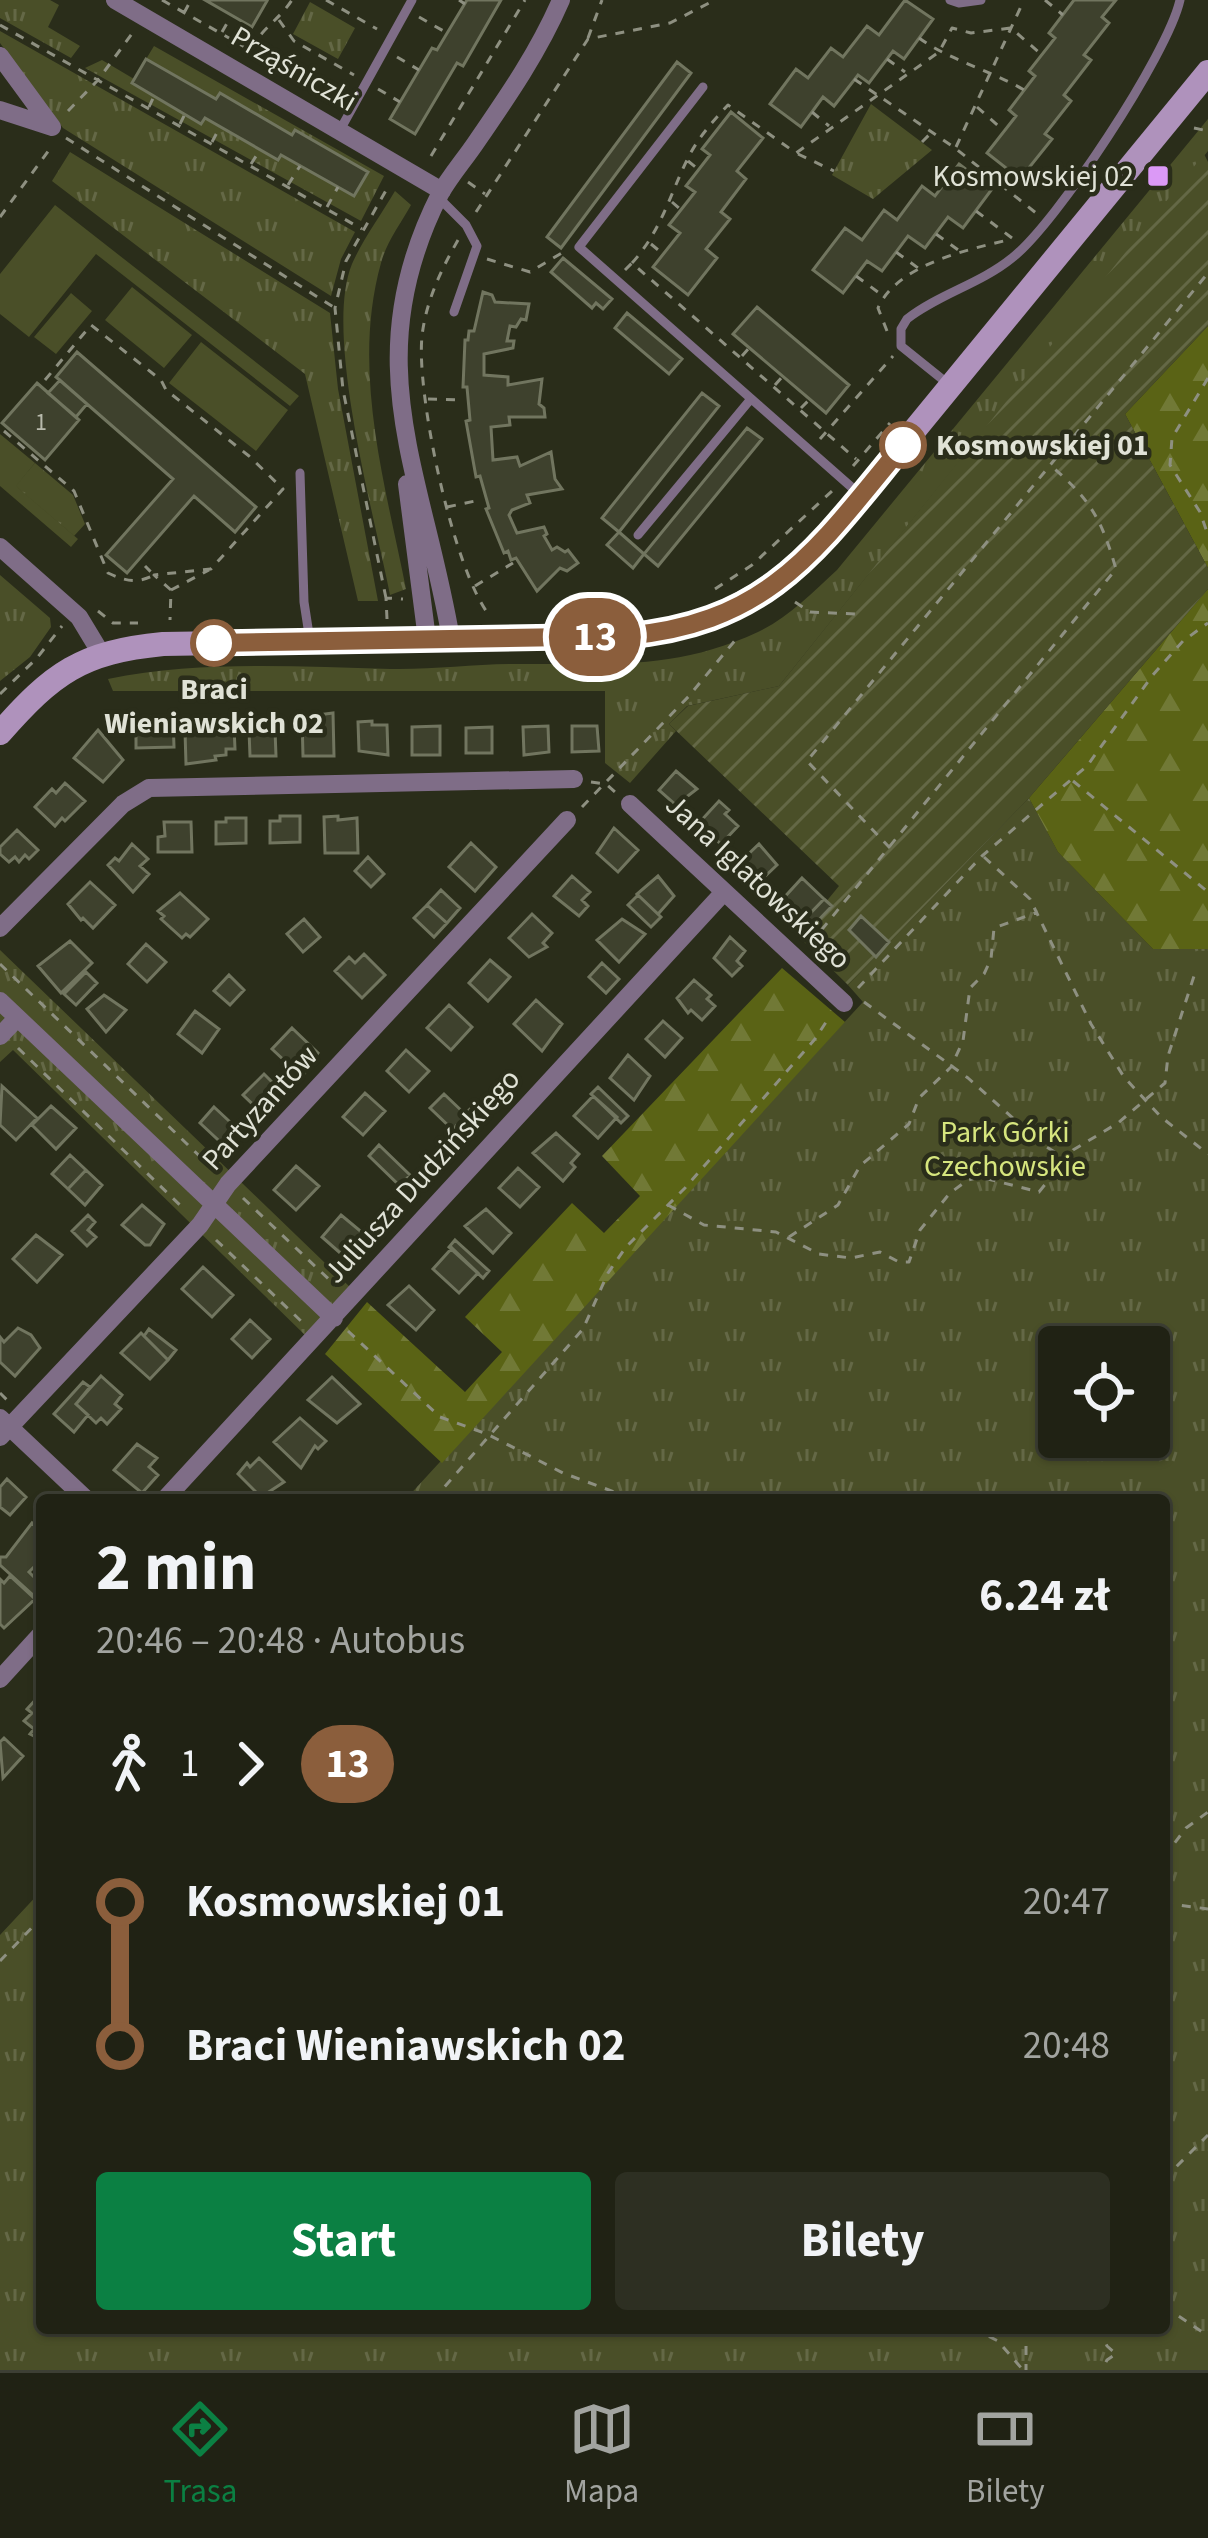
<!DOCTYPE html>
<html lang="pl">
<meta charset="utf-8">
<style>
:root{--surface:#202214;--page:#2d2f22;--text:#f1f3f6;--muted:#a2a4a0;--line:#3d3f34;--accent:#0b8043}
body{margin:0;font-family:"Source Sans 3",sans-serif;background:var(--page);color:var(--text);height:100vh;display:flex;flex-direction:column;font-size:45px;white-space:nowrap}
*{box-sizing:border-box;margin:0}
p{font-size:39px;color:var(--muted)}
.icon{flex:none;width:66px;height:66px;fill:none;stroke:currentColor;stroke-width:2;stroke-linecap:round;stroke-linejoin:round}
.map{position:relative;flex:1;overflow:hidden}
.side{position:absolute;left:36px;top:1494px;width:1134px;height:840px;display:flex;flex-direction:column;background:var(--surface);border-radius:12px;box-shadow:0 3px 9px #0004,0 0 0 3px var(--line)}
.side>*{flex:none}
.badge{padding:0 24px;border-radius:39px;font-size:42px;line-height:78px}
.fabs{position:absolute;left:1038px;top:1326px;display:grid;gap:24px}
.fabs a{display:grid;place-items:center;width:132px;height:132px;border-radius:12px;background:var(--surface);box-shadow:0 3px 9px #0004,0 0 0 3px var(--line);font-size:60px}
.map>.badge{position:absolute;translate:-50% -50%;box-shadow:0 0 0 6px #fff}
.legs{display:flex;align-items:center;gap:18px;height:132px;padding:0 60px;font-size:39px}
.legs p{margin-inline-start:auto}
.overview{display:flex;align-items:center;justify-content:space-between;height:204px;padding:0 60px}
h1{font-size:66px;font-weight:700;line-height:90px}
.primary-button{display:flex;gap:24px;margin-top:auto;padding:24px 60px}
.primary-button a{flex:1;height:138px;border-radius:12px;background:var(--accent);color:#fff;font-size:48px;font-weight:700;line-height:138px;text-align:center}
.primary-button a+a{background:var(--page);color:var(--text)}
ul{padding:0 60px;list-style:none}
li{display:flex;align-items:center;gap:42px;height:144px;font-size:45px}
li i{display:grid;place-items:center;width:18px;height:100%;margin:0 15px;background:currentColor}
li i::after{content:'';width:30px;height:30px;margin:-15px;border:9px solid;border-radius:50%;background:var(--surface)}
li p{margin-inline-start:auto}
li:first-child i{background:linear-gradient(#0000 50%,currentColor 0)}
li:last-child i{background:linear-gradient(currentColor 50%,#0000 0)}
.tab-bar{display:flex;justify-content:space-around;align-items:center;height:168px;border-top:3px solid var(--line);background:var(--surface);font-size:33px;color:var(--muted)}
.tab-bar a{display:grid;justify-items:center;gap:6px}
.tab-bar .on{color:var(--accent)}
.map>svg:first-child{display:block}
</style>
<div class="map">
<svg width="1208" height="2370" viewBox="0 0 1208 2370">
<defs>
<pattern id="grass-tufts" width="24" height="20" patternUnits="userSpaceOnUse" patternTransform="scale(3)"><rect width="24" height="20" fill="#4a4f28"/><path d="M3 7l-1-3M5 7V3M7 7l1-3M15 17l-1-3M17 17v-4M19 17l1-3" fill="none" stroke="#646846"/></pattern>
<pattern id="forest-firs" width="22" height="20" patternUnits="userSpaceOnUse" patternTransform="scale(3)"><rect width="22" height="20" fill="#5a6315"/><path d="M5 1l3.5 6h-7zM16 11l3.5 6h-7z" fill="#717936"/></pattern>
<pattern id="garden-furrows" width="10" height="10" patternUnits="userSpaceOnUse" patternTransform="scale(3)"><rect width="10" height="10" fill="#4a4f28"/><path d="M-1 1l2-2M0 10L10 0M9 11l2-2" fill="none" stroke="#646846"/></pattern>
</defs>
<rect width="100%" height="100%" fill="#2a2d1a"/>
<path fill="url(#grass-tufts)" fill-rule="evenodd" d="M0,0H50L59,5L48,27L80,46L71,58L0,18Z
M310,2L355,28L338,59L293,34Z
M0,31L355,232L341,259L331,296L63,128L0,43Z
M154,46L384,176L361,221L85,68L102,60L134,79Z
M871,104L932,150L873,199L832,175Z
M1208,119V151L779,686L687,706L669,724L676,731L630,783L605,763V691H113L108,679C200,660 297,667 390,669C432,670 475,664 517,664C607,663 674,671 758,632C788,618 813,592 837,570Z
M70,152L330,313L338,389L378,601H358L305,374L52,181Z
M395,191L411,205C401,223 386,243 381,263C351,370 385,483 406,589L390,595C375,517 323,333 352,264C363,239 381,215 395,191Z
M35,463L73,495L85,524L74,536L15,486Z
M0,575L50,618L51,627L30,657L0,681Z
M1029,798L1058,852L1153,949H1208V2370H0V1935L42,1890V2328H1164V1500H405L863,1002L848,985ZM1059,1347H1149V1437H1059Z
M0,950L352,1289L307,1337L13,1050L0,1062Z"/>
<path fill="url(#forest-firs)" d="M1208,326V568L1125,414Z
M1208,589V949H1153L1058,852L1029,798Z
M782,968L845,1022L442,1463L325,1354L367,1302L465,1392L502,1352L465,1317L572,1203L604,1233L640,1196L602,1156Z"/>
<path fill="url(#garden-furrows)" d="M1204,154L1208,162V326L1125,414L1208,568V589L1029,798L848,985L798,936L839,886L669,724L688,706L779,686Z"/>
<path fill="#4a4f28" d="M55,205L299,396L290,406L96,254L29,337L0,314V274Z
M132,287L192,335L164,368L105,320Z
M71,293L92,311L56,354L34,337Z
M201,342L288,410L256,451L169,383Z
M0,434L35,463L16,486L78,539L71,547L0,486Z"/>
<path fill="#3e412d" stroke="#71755f" stroke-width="3" d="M205,0H265L267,1L252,27Z
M467,0H501L463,66L457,63L415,134L390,119L432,48L437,50Z
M905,0L933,19L904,59L893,51L869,83L858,75L834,106L823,97L801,127L770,104L796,69L808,78L831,48L843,57L867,26L879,35Z
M1074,0H1116L1102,17L1109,23L1084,55L1091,60L1064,95L1071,101L1045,134L1052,139L1020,179L987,153L1016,116L1009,110L1035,76L1029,71L1055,38L1049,33Z
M146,59L216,99L220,93L292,135L295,130L368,172L354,196L281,155L278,160L205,118L201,124L132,83Z
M677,62L691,73L561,248L547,237Z
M731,112L763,138L737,171L746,179L721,212L730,219L706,249L717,258L688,295L653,267L680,233L669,225L695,192L686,186L710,155L702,149Z
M959,164L992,189L963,228L948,217L925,248L908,236L882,271L867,261L843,293L813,270L845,228L862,240L884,210L897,220L922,186L935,196Z
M563,258L612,299L603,309L596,303L592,308L551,272Z
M483,292L492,295L495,302L529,304L526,320L521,319L516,327L510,326L507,341H514L513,348L484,354V375L508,377V385L542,379L539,404L544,408L545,417H509L510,425L491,427L493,460L517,457L520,466L551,452L555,479L562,489L527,495L530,503L512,510L509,515L517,533L544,527L547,534L544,536L552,550L557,547L565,552L568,550L578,563L567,571L560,568L537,591L516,558L511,560L508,551L504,553L486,509L489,508L480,476L476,477L466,421L470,420L467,387H463L465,340H468L469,331H474Z
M757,307L849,385L826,413L733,334Z
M627,313L682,359L669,374L615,328Z
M77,352L256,507L235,532L194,496L127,573L106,555L173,479L56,377Z
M60,380L87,404L76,417L48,393Z
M37,383L79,420L45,460L2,423Z
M702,393L719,406L619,532L602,518Z
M747,428L762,439L658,566L644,554Z
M619,532L644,554L633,568L607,545Z
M333,713L334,756H303L302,717Z
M173,716L174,747L136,748V717Z
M372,721V725H387L388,755L359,751L358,722Z
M234,726L235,749H226V755L215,756L216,760L186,764L185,731Z
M440,726V755H412V727Z
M548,726L549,752L524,755L523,727Z
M572,726H597L599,751L572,752Z
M492,727V753H466V728Z
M98,730L123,760L103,782L74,758Z
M249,730H275L276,756H250Z
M676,771L697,789L676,805L659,790Z
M65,783L85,801L65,821L62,818L55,826L35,807L52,789L56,793Z
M719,801L729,810L725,814L738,826L721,844L697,825Z
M280,816H300V842L270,843V821H280Z
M338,816V820L357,818L358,853H325L324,817Z
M226,818H246V843L216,844V822H226Z
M164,822H191L192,852H158V837L165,836Z
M614,828L638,850L618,872L597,853Z
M17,830L38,850L29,859L25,855L19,862L15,857L9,862L0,854V847Z
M471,843L496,867L475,891L449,867Z
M132,844L148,859L140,866L149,874L133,892L108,865L115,858L119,861Z
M759,844L777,865L758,883L738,864Z
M368,857L384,874L371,887L355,871Z
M572,876L590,892L582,900L588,906L579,916L554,896Z
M658,876L674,896L658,914L637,894Z
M802,878L824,899L801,923L780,902Z
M90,882L115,905L93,928L83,918L81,920L68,904Z
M441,890L460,908L447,923L427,905Z
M180,893L208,919L190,937L186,934L182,938L161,919L164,916L158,911Z
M638,895L661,917L651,927L628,905Z
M824,899L832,906L809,930L801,923Z
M427,905L447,923L434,937L414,918Z
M532,914L552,933L543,943L547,947L529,957L509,938Z
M861,916L889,942L876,957L849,930Z
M304,919L320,937L303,952L287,934Z
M622,919L645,934L619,962L597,940Z
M730,937L745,951L737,961L742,966L732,976L714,958Z
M70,941L92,963L61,993L38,966Z
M146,944L166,962L147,982L128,964Z
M364,954L385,975L362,998L335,971L349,957L355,963Z
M490,960L510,977L488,1001L469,983Z
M602,963L619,979L606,993L589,977Z
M86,972L97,983L76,1005L64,994Z
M229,975L244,990L230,1005L214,991Z
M694,980L711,995L707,999L715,1006L702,1020L691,1010L688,1013L677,998Z
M104,995L126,1010L106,1032L87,1009Z
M536,1000L562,1024L542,1051L514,1024Z
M449,1005L472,1027L451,1050L427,1028Z
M195,1011L219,1029L202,1053L178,1034Z
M663,1021L682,1038L665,1057L646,1039Z
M292,1028L318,1053L302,1077L272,1049Z
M406,1050L429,1071L409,1092L387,1071Z
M628,1055L650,1076L634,1100L610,1078Z
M264,1074L284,1094L264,1115L243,1095Z
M2,1086L37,1118L16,1140L0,1125Z
M598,1087L628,1116L621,1123L591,1094Z
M365,1093L385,1111L363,1135L343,1117Z
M444,1094L465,1114L470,1109L482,1121L467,1137L456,1126L453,1130L430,1108Z
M593,1096L617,1117L598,1138L574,1116Z
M51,1106L76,1128L56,1149L32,1125Z
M214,1107L243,1134L229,1150L200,1123Z
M556,1133L579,1154L571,1163L575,1167L563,1181L533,1153Z
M379,1145L410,1175L400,1186L369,1156Z
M70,1155L86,1170L68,1189L52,1174Z
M296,1166L319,1186L296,1210L274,1190Z
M518,1168L539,1187L520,1207L499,1188Z
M86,1170L102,1185L85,1205L68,1189Z
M142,1205L164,1224L150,1245H145L122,1225Z
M486,1209L511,1233L493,1253L465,1226Z
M88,1215L95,1222L88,1230L96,1237L87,1246L72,1231Z
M341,1215L370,1239L347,1259L322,1237Z
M36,1235L62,1255L37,1282L13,1259Z
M455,1240L489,1271L483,1278L449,1247Z
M452,1248L478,1273L459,1293L433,1269Z
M203,1267L233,1295L212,1317L182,1289Z
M409,1286L434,1310L416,1330L388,1305Z
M250,1320L270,1339L252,1358L232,1339Z
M18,1328L31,1335L40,1348L15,1376L0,1362V1337L4,1342Z
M149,1329L176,1350L168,1360L144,1336Z
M141,1333L168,1360L150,1379L121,1353Z
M101,1376L122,1395L115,1404L121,1409L107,1424L101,1418L96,1423L76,1404Z
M332,1377L360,1404L337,1423L308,1400Z
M83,1382L90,1387L76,1404L88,1415L74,1432L54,1414Z
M300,1418L326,1441L318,1449L315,1446L301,1468L274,1442Z
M137,1444L157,1458L149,1467L158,1475L142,1493L114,1470Z
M259,1458L284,1482L261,1497L238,1474L247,1463L250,1467Z
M7,1479L26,1497L10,1515L0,1507V1487Z
M32,1523L40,1530L42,1528V1559L29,1572L42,1585L33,1595L0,1565V1557H6Z
M10,1576L35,1599L4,1628L0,1624V1579L4,1583Z
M39,1696L42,1699V1740L30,1734L34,1729L24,1721L32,1713L27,1709Z
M4,1738L23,1756L3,1778L0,1742Z"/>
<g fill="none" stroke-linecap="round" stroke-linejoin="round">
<path stroke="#8e9081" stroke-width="3" stroke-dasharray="9 9" stroke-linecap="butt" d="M162,0L250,50
M326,0L377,29
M459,0L465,4
M1045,0L1063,15
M184,13L191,0
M419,17L447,33
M279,20L294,41L354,75
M0,25L362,229
M222,32L230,18
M588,38L602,0
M919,38C951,61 990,70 1024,90
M251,49C262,28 279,20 292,0
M397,57L419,70
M887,59L905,72
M854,79L955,148L1036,213
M378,89L400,102
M149,107L154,96
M977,107L1004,131
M68,111L98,80L134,31
M812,112L829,126
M180,124L185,114
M1194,128L1208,131
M66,138L335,308
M212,142L220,127
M922,142L930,134
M956,147L1024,0
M798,154L834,171
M431,156L525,0
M688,161L699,170
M251,164L260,150
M468,182L485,194
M288,185L300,166
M672,202L681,210
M327,207L338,187
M976,211L1012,238
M476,212L588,39L670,23L715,0
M0,217L52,146
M936,234L961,252
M458,240C441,270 426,301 422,336C416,395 453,568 489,615
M651,244L663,254
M896,252L918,268
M487,259L530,272L565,251
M632,263C661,231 669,197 687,160C697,139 712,122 728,105L796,153L939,52L952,28L971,33L1011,28L1042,55
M625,270L632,263L856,459
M856,276L882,295
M887,331L878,308C897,265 966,250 1008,240
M742,356L749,348
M1208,378L1172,438L1170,465L1200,512L1208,535
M45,380L91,325L161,380L166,390L249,456L283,489L211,569L154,575L171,590L170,620
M775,385L783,376
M428,399L462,400
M801,408L810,399
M4,431L74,491L108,573C125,581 137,584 154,575L145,566
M820,439L893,356
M853,466L890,423
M447,507L480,500
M475,586L513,563
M715,589L752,565L832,491
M171,590L209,570
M386,598L343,390L335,308L346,261L389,185
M795,602L810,612L855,614
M98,611L113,623H138
M387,619L386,598L403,599
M0,694L37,658L62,626
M1073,781L1208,892
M591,782L606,784L615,792
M582,807L689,696L737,638
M890,848L807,761L1208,273
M984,857L1030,899L1091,1024L1124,1077L1161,1117L1208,1154
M810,944L1116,569C1101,518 1091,500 1049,464
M0,964L214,1170
M858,988L982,856L1087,766L1152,676L1183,641L1208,623
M864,1002L968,1078L1042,1144L1064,1158
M18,1048L184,1209
M243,1198L336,1286
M668,1205L704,1225L776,1232L819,1254L851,1258L880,1252L899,1262H909L920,1230L950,1193L968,1180L980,1177L1039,1192L1073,1150L1118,1123L1165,1083L1168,1056L1196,970
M789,1237L838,1205L860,1166L909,1124L919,1098L951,1067L963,1041L970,988L984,974L991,959L994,928L1038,912
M216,1240L301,1321
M348,1331L440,1417L487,1434L563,1473L636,1500
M0,1393L7,1400
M433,1500L583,1329L608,1273L626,1247L685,1188L815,1039L830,1016
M1164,1857L1186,1828L1208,1812
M1164,1903L1208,1909
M0,1961L42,1917
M1164,2179L1208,2135
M1164,2306L1208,2336
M973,2328L998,2341L1023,2370
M1026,2328V2370
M1099,2328L1107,2346L1116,2354L1107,2360L1102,2370"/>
<path stroke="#7f6d87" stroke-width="9" d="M950,0L959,3L981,0
M703,87L579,247L857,492
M340,130L412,0
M439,198L466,225L477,246L454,312
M947,383L901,346V329L907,319C939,294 980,284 1012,258C1056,224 1168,54 1180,0
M300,473L304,602L310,641
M638,535L750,400"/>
<path stroke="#7f6d87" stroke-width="18" d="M115,0L442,191
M0,56L52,127
M0,110L52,127
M407,484L427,639
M0,547L79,617L102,655
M451,639C423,473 355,361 440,194C450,176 465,159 477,141C508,96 539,51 561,0
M630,804L844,1003
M0,928L123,804L149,788L574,779
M0,1001L334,1318
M0,1036L17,1018
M0,1418L87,1500
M0,1437L200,1225L228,1184L567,820
M164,1500L724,892
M0,1679L42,1633"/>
<path stroke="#af92bc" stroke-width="24" d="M0,733C53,673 81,652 163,644L625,636C708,628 769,598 826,538L1208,72"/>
</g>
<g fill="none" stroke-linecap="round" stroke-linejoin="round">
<g stroke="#fff" stroke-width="27">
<path id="line-1" d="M214,643L626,636C770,623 817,549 903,445"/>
</g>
<use href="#line-1" stroke="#8b5e3c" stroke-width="18"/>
</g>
<rect fill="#db99f6" stroke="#2a2d1a" stroke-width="4.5" x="1146" y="164" width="24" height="24" rx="6"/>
<g fill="#fff" stroke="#8b5e3c" stroke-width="6">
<circle cx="903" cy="445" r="21"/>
<circle cx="214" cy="643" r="21"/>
</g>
<g text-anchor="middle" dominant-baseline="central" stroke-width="9" stroke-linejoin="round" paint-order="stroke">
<g font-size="24" fill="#b8baac">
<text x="41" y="422">1</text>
</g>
<g font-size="30" fill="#e0e2d6" stroke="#2a2d1a">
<text transform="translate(294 69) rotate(30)">Prząśniczki</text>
<text transform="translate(758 882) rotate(43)">Jana Iglatowskiego</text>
<text transform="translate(260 1108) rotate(-48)">Partyzantów</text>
<text transform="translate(422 1176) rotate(-48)">Juliusza Dudzińskiego</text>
</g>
<g font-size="30" fill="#e0e2d6" stroke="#2a2d1a" text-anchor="end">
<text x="1134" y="176">Kosmowskiej 02</text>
</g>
<g font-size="30" font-weight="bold" fill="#e0e2d6" stroke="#2a2d1a" text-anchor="start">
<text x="936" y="445">Kosmowskiej 01</text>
<text x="214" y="689" text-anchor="middle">Braci<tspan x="214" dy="34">Wieniawskich 02</tspan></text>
</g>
<g font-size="30" fill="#d6e57e" stroke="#2a2d1a">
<text x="1005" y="1132">Park Górki<tspan x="1005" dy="34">Czechowskie</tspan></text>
</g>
</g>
</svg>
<div class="fabs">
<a><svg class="icon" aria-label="locate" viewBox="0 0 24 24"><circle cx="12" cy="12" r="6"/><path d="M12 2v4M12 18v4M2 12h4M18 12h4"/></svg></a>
</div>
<b class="badge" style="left:595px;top:637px;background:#8b5e3c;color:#fff">13</b>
<section class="side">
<div class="overview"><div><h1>2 min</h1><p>20:46 – 20:48 · Autobus</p></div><b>6.24 zł</b></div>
<div class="legs"><svg class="icon" aria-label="walk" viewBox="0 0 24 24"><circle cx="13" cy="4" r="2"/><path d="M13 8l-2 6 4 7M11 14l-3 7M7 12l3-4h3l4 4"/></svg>1<svg class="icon" aria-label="forward" viewBox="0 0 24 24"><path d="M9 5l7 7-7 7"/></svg><b class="badge" style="background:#8b5e3c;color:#fff">13</b></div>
<ul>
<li><i style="color:#8b5e3c"></i><b>Kosmowskiej 01</b><p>20:47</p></li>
<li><i style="color:#8b5e3c"></i><b>Braci Wieniawskich 02</b><p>20:48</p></li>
</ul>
<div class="primary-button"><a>Start</a><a>Bilety</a></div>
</section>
</div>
<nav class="tab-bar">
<a class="on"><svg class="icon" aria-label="directions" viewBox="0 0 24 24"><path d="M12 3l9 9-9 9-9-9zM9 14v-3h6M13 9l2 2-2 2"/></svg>Trasa</a>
<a><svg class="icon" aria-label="map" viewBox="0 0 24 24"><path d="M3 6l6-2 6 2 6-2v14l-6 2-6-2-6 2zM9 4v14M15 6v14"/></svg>Mapa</a>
<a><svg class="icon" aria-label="tickets" viewBox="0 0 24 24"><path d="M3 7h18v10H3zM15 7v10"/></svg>Bilety</a>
</nav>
